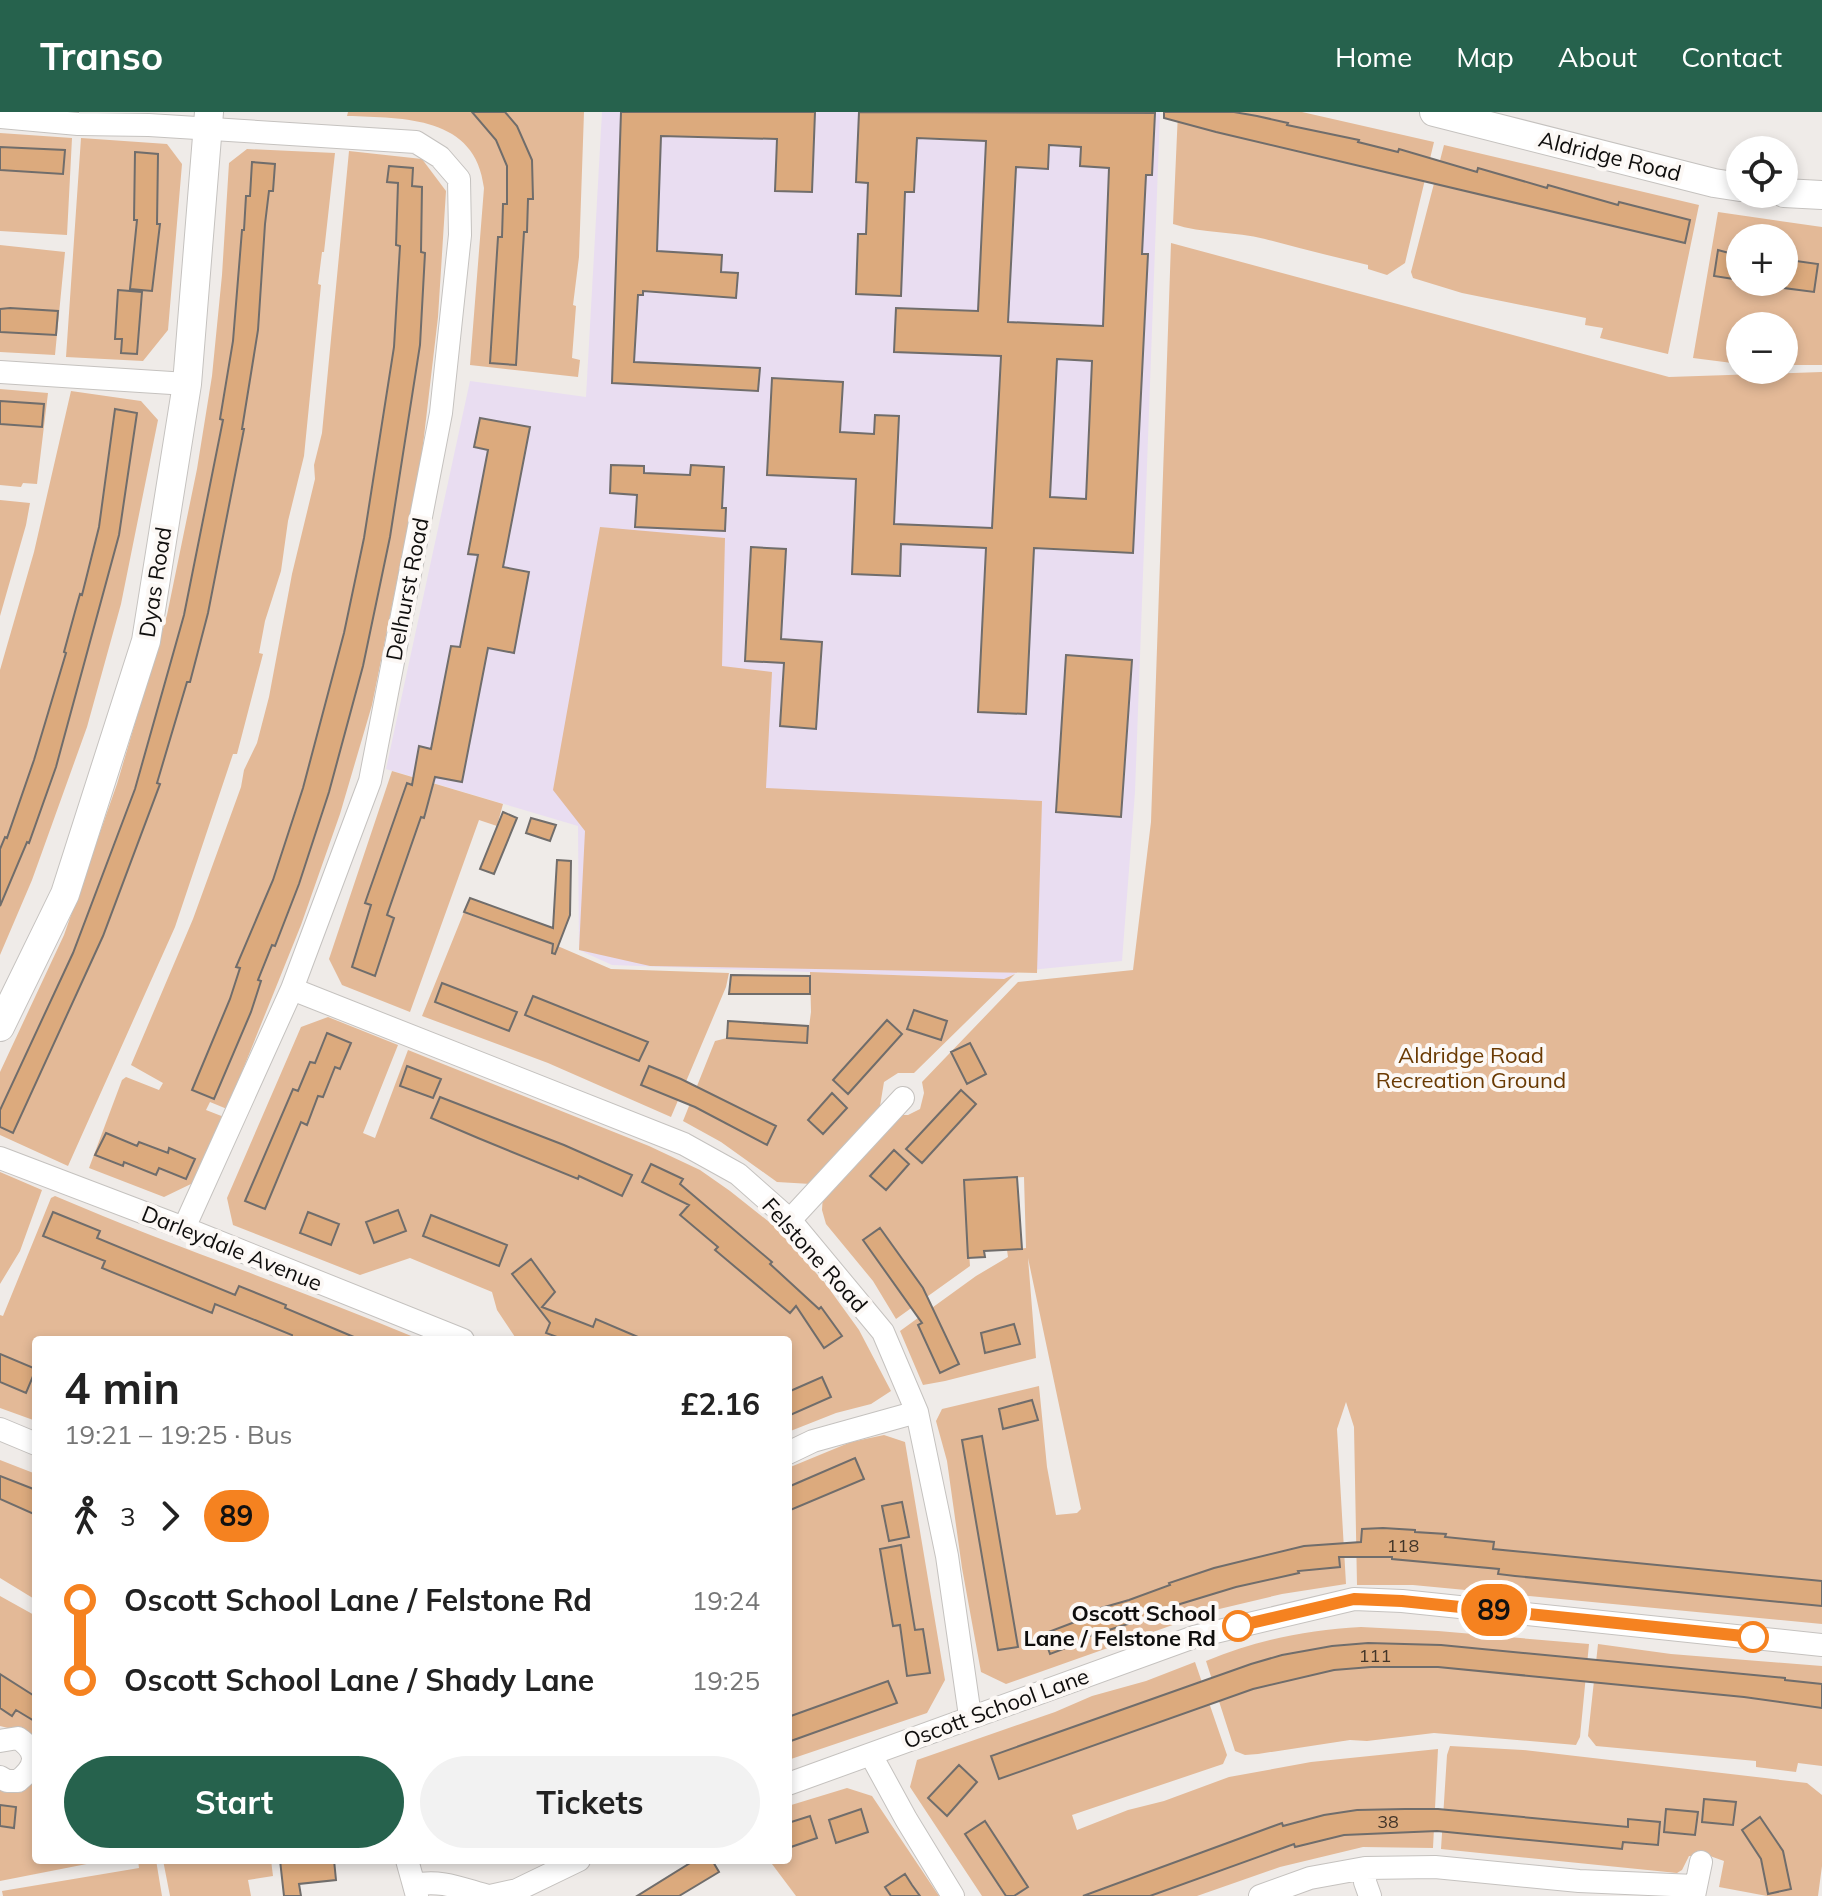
<!DOCTYPE html>
<meta charset="utf-8">
<style>
:root{--surface:#fff;--page:#f2f2f2;--text:#222;--muted:#767676;--accent:#26624d}
body{margin:0;font-family:Mulish,sans-serif;background:var(--page);color:var(--text);height:100vh;display:flex;flex-direction:column;font-size:30px;white-space:nowrap}
*{box-sizing:border-box;margin:0}
p{font-size:26px;color:var(--muted)}
.icon{flex:none;width:44px;height:44px;fill:none;stroke:currentColor;stroke-width:2;stroke-linecap:round;stroke-linejoin:round}
.map{position:relative;flex:1;overflow:hidden}
.side{position:absolute;left:32px;top:1224px;width:760px;height:528px;display:flex;flex-direction:column;background:var(--surface);border-radius:8px;box-shadow:0 4px 12px #0003}
.side>*{flex:none}
.badge{padding:0 16px;border-radius:26px;font-size:28px;line-height:52px}
.tools{position:absolute;left:1726px;top:24px;display:grid;gap:16px}
.tools a{display:grid;place-items:center;width:72px;height:72px;border-radius:50%;background:var(--surface);box-shadow:0 4px 12px #0003;font-size:40px}
.map>.badge{position:absolute;translate:-50% -50%;box-shadow:0 0 0 4px #fff}
.legs{display:flex;align-items:center;gap:12px;height:88px;padding:0 32px;font-size:26px}
.legs p{margin-inline-start:auto}
.overview{display:flex;align-items:center;justify-content:space-between;height:136px;padding:0 32px}
h1{font-size:44px;font-weight:700;line-height:60px}
.primary-button{display:flex;gap:16px;margin-top:auto;padding:16px 32px}
.primary-button a{flex:1;height:92px;border-radius:48px;background:var(--accent);color:#fff;font-size:32px;font-weight:700;line-height:92px;text-align:center}
.primary-button a+a{background:var(--page);color:var(--text)}
ul{padding:0 32px;list-style:none}
li{display:flex;align-items:center;gap:28px;height:80px;font-size:30px}
li i{display:grid;place-items:center;width:12px;height:100%;margin:0 10px;background:currentColor}
li i::after{content:'';width:20px;height:20px;margin:-10px;border:6px solid;border-radius:50%;background:var(--surface)}
li p{margin-inline-start:auto}
li:first-child i{background:linear-gradient(#0000 50%,currentColor 0)}
li:last-child i{background:linear-gradient(currentColor 50%,#0000 0)}
header{display:flex;align-items:center;gap:48px;box-sizing:border-box;height:112px;padding:0 40px;background:var(--accent);color:#fff}
header strong{font-size:38px}
nav{display:flex;gap:44px;margin-inline-start:auto;font-size:28px}
.map>svg:first-child{display:block}
</style>
<header>
<strong>Transo</strong>
<nav><a>Home</a><a>Map</a><a>About</a><a>Contact</a></nav>
</header>
<div class="map">
<svg width="1822" height="1784" viewBox="0 0 1822 1784">
<rect width="100%" height="100%" fill="#efebe8"/>
<path fill="#e9ddf1" d="M602,0H1160L1135,680L1122,849L1020,859L1004,867L612,853L579,838L578,714L386,657L470,269L586,285Z"/>
<path fill="#e3b997" fill-rule="evenodd" d="M348,0H584L579,145L573,193L576,194L572,246L580,248L578,265L470,253L484,76C476,4 404,6 347,4Z
M1178,0H1302L1434,30L1405,151L1387,163L1368,157V153C1334,145 1299,136 1265,127C1235,119 1203,122 1173,112Z
M0,21L72,26L67,123L0,119Z
M81,26L167,32L182,52L168,218L143,249L66,245Z
M1444,33L1699,93L1668,242L1600,226L1603,216L1585,213L1586,206L1462,181L1413,166L1411,160Z
M247,37L335,41L324,140H322L318,172L321,173L304,344L288,409L281,459L265,509L259,541L263,542L237,642H233L175,815L68,1054L0,1023V960L64,823L117,672L167,503L197,357L212,264L222,163L229,51Z
M349,39L422,47L446,79L438,205L421,350L372,593L340,702L301,813L227,997L210,990L206,998L224,1005L193,1071L164,1085L89,1056L122,968L126,965L159,978L163,971L131,953L193,807L241,675L244,658L257,631L269,585L292,462L315,367L314,353L322,321Z
M1718,100L1822,115V253H1784V214H1740V252L1693,246ZM1740,126H1784V170H1740Z
M1171,131L1669,265L1822,260V1512L1413,1473H1357L1354,1315L1346,1290L1337,1317L1346,1472L1282,1482L1215,1498L1006,1572L981,1560L962,1456L947,1349L936,1309L942,1297L1039,1274L1047,1355L1056,1403L1077,1401L1081,1397L1028,1146L1036,1246L945,1269L923,1273L900,1219L976,1164L1008,1145L1007,1138L1026,1136L1024,1065L964,1068L970,1154L896,1207L873,1169L826,1112L822,1098L823,1082L895,1003H908L920,997L924,981L922,970L1018,870L1133,858L1151,710Z
M0,133L65,140L55,243L0,240Z
M0,277L48,281L37,372L23,371L21,375L0,373Z
M71,279L141,289L158,308L121,492L87,615L32,768L0,843V558L34,440Z
M0,388L30,391L26,413L0,504Z
M600,415L725,426L722,554L772,560L766,676L1042,689L1037,861L650,854L579,838L585,719L553,678Z
M392,659L503,692L497,714L479,708L410,900L342,873L329,847Z
M464,800L553,832L611,857L729,861L726,875L671,1005L548,951L422,904Z
M810,860L1004,867L1015,862L914,961H898L884,970L880,994L811,1072L777,1070L721,1030L683,1009L715,929L727,926L807,930L811,900Z
M328,905L398,933L363,1021L375,1026L408,938L649,1034L700,1058L730,1079L773,1113L825,1171L859,1218L891,1279L871,1292L836,1301L788,1320V1228H517L497,1198L492,1180L410,1146L360,1163L233,1113L227,1086L301,915Z
M0,1060L42,1078L20,1139L0,1172Z
M55,1084C176,1136 300,1177 421,1228H36V1309L0,1296V1203L3,1204L51,1086Z
M884,1323L905,1330L945,1568L927,1601L788,1648V1356L851,1330Z
M0,1348L36,1362V1488L0,1466Z
M0,1484L36,1504V1635L24,1620L0,1614Z
M1361,1515L1438,1519L1589,1532L1580,1625L1576,1633L1434,1621L1367,1629L1350,1628L1258,1642L1245,1643L1235,1639L1206,1549C1257,1528 1306,1518 1361,1515Z
M1598,1532L1671,1542L1822,1554V1654L1798,1651L1796,1660L1756,1655V1649L1596,1634L1588,1624Z
M1195,1550L1227,1643L1223,1652L1072,1703L1077,1718L1128,1698L1164,1689L1229,1665L1311,1650L1438,1637L1433,1736L1363,1735L1280,1755L1197,1784H982L910,1675L917,1648L1055,1600L1092,1584L1146,1569Z
M1450,1634L1523,1638L1807,1671L1822,1683V1754L1818,1784H1767L1719,1775L1724,1749L1710,1744H1689L1682,1758L1677,1761L1441,1737L1447,1643Z
M36,1662V1748H107L0,1769V1675Z
M847,1676L872,1684L939,1784H796L769,1748H788V1694Z
M138,1748H156L162,1784H3L2,1779L139,1756Z
M163,1748H271L273,1764L248,1768L251,1784H170Z"/>
<path fill="#dcaa7d" stroke="#706d6b" stroke-width="2" fill-rule="evenodd" d="M472,0H505L517,14L532,48L533,87H528L527,120H524L516,253L490,251L498,125H502L503,92H507V54L496,28Z
M621,0H815L812,80L775,79L777,27L661,24L657,139L722,143L721,160L738,161L736,186L643,179V183H638L634,250L760,256L758,279L612,271Z
M859,0L1155,1L1152,63H1146L1142,142H1148L1133,441L1034,436L1026,602L978,600L986,436L901,432L900,464L852,462L856,367L767,363L772,266L843,270L840,320L874,322L875,303L899,304L894,412L992,416L1001,244L894,240L896,196L978,199L986,29L917,26L914,80H905L901,184L856,182L858,122H866L868,71L856,70ZM1049,33L1081,35L1080,54L1109,56L1103,214L1008,210L1016,55L1048,57ZM1057,247L1092,249L1086,387L1050,385Z
M1164,0H1234L1257,4L1288,11L1287,13L1359,28L1358,30L1398,40L1399,37L1477,60L1478,56L1547,76L1548,73L1618,93L1619,90L1690,108L1685,131L1216,20L1164,6Z
M0,35L65,38L63,62L0,58Z
M135,40L158,42L157,112H160L152,179L130,177L137,108H134Z
M252,50L275,52L273,79H269L265,112L258,218L242,317H244L208,501L190,570H187L157,671L160,672L103,824L13,1021L0,1015V998L73,841L135,677L184,503L223,308L220,307L233,229L242,118H244L246,84H250Z
M389,54L413,56L412,74L422,75L421,140L425,141L420,233L390,425L363,554L329,680L299,772L275,834L272,833L258,868L261,869L251,900L214,987L192,978L230,887L240,856L236,855L273,768L303,676L344,521L364,426L394,235L400,134L396,133L398,71L387,70Z
M1718,138L1740,144V168L1714,164Z
M1789,148L1818,152L1814,180L1784,176V151H1789Z
M118,178L142,180L137,242L121,241L122,227H115Z
M10,196L58,199L56,223L0,220V197Z
M0,289L44,292L42,315L0,312Z
M115,297L137,301L119,423L56,655L29,731L27,730L0,794V737L5,725L7,726L34,648L66,541L64,540L76,496L80,482L82,483L99,415Z
M480,306L530,315L503,455L529,460L514,541L488,536L462,670L435,665L424,706L421,705L387,803L394,806L375,864L352,855L371,793L365,791L407,671L412,673L419,634L431,637L451,534L460,535L478,443L468,442L488,338L474,335Z
M611,353L644,354V361L690,363L691,353L724,355L722,396H726L725,419L635,415L637,383L610,381Z
M751,435L786,437L781,527L822,530L816,617L780,614L784,551L745,549Z
M1066,543L1132,548L1121,705L1056,700Z
M503,700L517,706L494,762L480,757Z
M531,706L556,713L550,729L526,721Z
M557,748L571,749L570,803L555,842L552,841L553,832L464,800L470,786L553,816Z
M731,863L810,864V882H729Z
M442,871L517,900L509,919L435,890Z
M533,884L648,930L639,949L525,903Z
M914,898L947,909L941,928L907,917Z
M887,908L902,922L848,982L833,968Z
M728,909L808,914L807,931L727,926Z
M327,921L351,931L340,957L335,955L323,985L318,984L307,1013L301,1010L265,1097L245,1089L293,977L298,979L310,950L315,951Z
M970,931L986,962L967,972L951,940Z
M407,954L441,967L433,986L400,974Z
M649,954L681,967L776,1014L767,1033L695,995L641,973Z
M961,978L976,992L922,1051L906,1037Z
M832,981L847,996L823,1022L808,1008Z
M440,985L564,1033L632,1063L622,1084L579,1064L578,1067L478,1026L431,1006Z
M106,1021L137,1034L139,1030L168,1041L169,1036L195,1047L186,1067L159,1056L156,1063L124,1050L123,1054L95,1043Z
M894,1038L909,1052L886,1078L870,1064Z
M651,1052L683,1067L680,1072L772,1150L770,1152L819,1197L821,1195L842,1224L824,1236L796,1194L790,1201L715,1138L718,1135L680,1103L689,1093L642,1070Z
M1017,1065L1022,1137L984,1139L985,1145L968,1146L964,1068Z
M398,1098L406,1119L374,1131L366,1110Z
M53,1100L100,1119L97,1126L235,1183L239,1174L286,1193L285,1196L361,1228H291L292,1223L215,1192L212,1201L102,1156L105,1149L43,1124Z
M308,1100L339,1112L331,1133L300,1121Z
M431,1103L507,1133L499,1154L423,1124Z
M880,1116L923,1176L959,1252L940,1261L918,1213L922,1211L863,1128Z
M531,1147L555,1180L542,1195L593,1215L596,1207L645,1228H565L546,1221L550,1211L512,1162Z
M1014,1212L1020,1232L985,1241L981,1221Z
M0,1242L36,1257L26,1281L0,1270Z
M822,1265L831,1285L788,1304V1280Z
M1032,1288L1038,1308L1003,1317L999,1297Z
M982,1324L1018,1535L998,1538L962,1328Z
M855,1346L864,1367L788,1399V1375Z
M0,1364L36,1378V1403L0,1387Z
M902,1390L909,1425L889,1429L882,1394Z
M1383,1416L1415,1418V1420L1446,1422L1445,1425L1494,1430L1493,1437L1822,1469V1494L1515,1464L1498,1462L1499,1457L1392,1447V1445H1339L1340,1455L1298,1459L1299,1461L1236,1475L1167,1496L1168,1499L1081,1527L1082,1530L1050,1542L1043,1522L1088,1505L1087,1500L1129,1488L1170,1473L1169,1471L1214,1456L1304,1434L1361,1430L1362,1417Z
M901,1433L915,1518L923,1517L930,1561L907,1564L900,1513L893,1514L880,1437Z
M1368,1531L1441,1533L1785,1566V1568L1822,1572V1596L1744,1585L1438,1555H1371L1334,1558L1253,1577L999,1667L991,1644L1251,1552L1282,1543L1332,1534Z
M0,1562L36,1585V1610L16,1598L12,1604L0,1596Z
M888,1569L897,1591L788,1630V1605Z
M959,1653L977,1670L947,1704L928,1686Z
M1704,1687L1736,1690L1733,1713L1702,1710Z
M0,1693L16,1695L14,1716L0,1714Z
M861,1697L868,1720L836,1731L829,1708Z
M1405,1697H1438L1628,1715V1707L1660,1710L1658,1733L1623,1730L1622,1737L1437,1719L1344,1723L1295,1735L1294,1732L1150,1784H1083L1282,1711L1283,1714L1324,1703L1357,1698Z
M1666,1697L1698,1700L1695,1723L1664,1720Z
M810,1704L817,1726L788,1736V1711Z
M1760,1705L1783,1739L1791,1777L1768,1782L1761,1747L1742,1718Z
M985,1709L1028,1775L1014,1784H1006L965,1722Z
M280,1748H334L336,1768L299,1772L301,1784H284Z
M695,1748H712L719,1760L679,1784H637Z
M905,1762L912,1773L920,1784H891L885,1775Z"/>
<g fill="none" stroke-linecap="round" stroke-linejoin="round">
<g stroke="#c5c2bf" stroke-width="24">
<path id="minor" d="M0,5L78,12L149,13L416,30L440,45L459,67L460,123L441,301L370,669L292,877L184,1116
M0,260L187,272
M292,877L684,1032L738,1062L790,1108L883,1220L917,1300L947,1444L970,1604
M0,1046L184,1116L463,1228
M790,1108L903,986
M0,1317L36,1332
M788,1341L813,1329L917,1300
M0,1629L18,1626C39,1640 37,1654 18,1669H7L0,1665
M871,1643L906,1707L953,1784
M788,1672L1194,1525L1354,1487L1402,1489L1822,1533
M407,1748L417,1784
M1365,1756V1770L1370,1784
M414,1773C441,1767 462,1777 488,1784
M490,1784L517,1778L579,1748
M1260,1784L1310,1766L1365,1756L1435,1755L1579,1769L1695,1774
M1694,1784L1701,1750"/>
</g>
<g stroke="#c5c2bf" stroke-width="30">
<path id="tertiary" d="M1434,0L1714,71L1740,75
M1784,81L1822,83
M0,915L65,782L146,529L187,272L209,0"/>
</g>
<use href="#minor" stroke="#fff" stroke-width="22"/>
<use href="#tertiary" stroke="#fff" stroke-width="28"/>
</g>
<g fill="none" stroke-linecap="round" stroke-linejoin="round">
<g stroke="#fff" stroke-width="18">
<path id="line-1" d="M1238,1514L1354,1487L1402,1489L1753,1525"/>
</g>
<use href="#line-1" stroke="#f58220" stroke-width="12"/>
</g>
<g fill="#fff" stroke="#f58220" stroke-width="4">
<circle cx="1238" cy="1514" r="14"/>
<circle cx="1753" cy="1525" r="14"/>
</g>
<g text-anchor="middle" dominant-baseline="central" stroke-width="8" stroke-linejoin="round" paint-order="stroke">
<g font-size="18" fill="#423529">
<text x="1403" y="1433">118</text>
<text x="1375" y="1543">111</text>
<text x="1388" y="1709">38</text>
</g>
<g font-size="22" fill="#0f0e0d" stroke="#fcf8f5">
<text transform="translate(1610 44) rotate(14)">Aldridge Road</text>
<text transform="translate(155 470) rotate(-81)">Dyas Road</text>
<text transform="translate(407 477) rotate(-79)">Delhurst Road</text>
<text transform="translate(232 1136) rotate(22)">Darleydale Avenue</text>
<text transform="translate(815 1143) rotate(48)">Felstone Road</text>
<text transform="translate(996 1596) rotate(-20)">Oscott School Lane</text>
</g>
<g font-size="22" fill="#6a3a03" stroke="#fcf8f5">
<text x="1471" y="943">Aldridge Road<tspan x="1471" dy="25">Recreation Ground</tspan></text>
</g>
<g font-size="22" font-weight="bold" fill="#0f0e0d" stroke="#fcf8f5" text-anchor="end">
<text x="1216" y="1501">Oscott School<tspan x="1216" dy="25">Lane / Felstone Rd</tspan></text>
</g>
</g>
</svg>
<div class="tools">
<a><svg class="icon" aria-label="locate" viewBox="0 0 24 24"><circle cx="12" cy="12" r="6"/><path d="M12 2v4M12 18v4M2 12h4M18 12h4"/></svg></a>
<a>+</a>
<a>−</a>
</div>
<b class="badge" style="left:1494px;top:1498px;background:#f58220;color:#111">89</b>
<section class="side">
<div class="overview"><div><h1>4 min</h1><p>19:21 – 19:25 · Bus</p></div><b>£2.16</b></div>
<div class="legs"><svg class="icon" aria-label="walk" viewBox="0 0 24 24"><circle cx="13" cy="4" r="2"/><path d="M13 8l-2 6 4 7M11 14l-3 7M7 12l3-4h3l4 4"/></svg>3<svg class="icon" aria-label="forward" viewBox="0 0 24 24"><path d="M9 5l7 7-7 7"/></svg><b class="badge" style="background:#f58220;color:#111">89</b></div>
<ul>
<li><i style="color:#f58220"></i><b>Oscott School Lane / Felstone Rd</b><p>19:24</p></li>
<li><i style="color:#f58220"></i><b>Oscott School Lane / Shady Lane</b><p>19:25</p></li>
</ul>
<div class="primary-button"><a>Start</a><a>Tickets</a></div>
</section>
</div>
